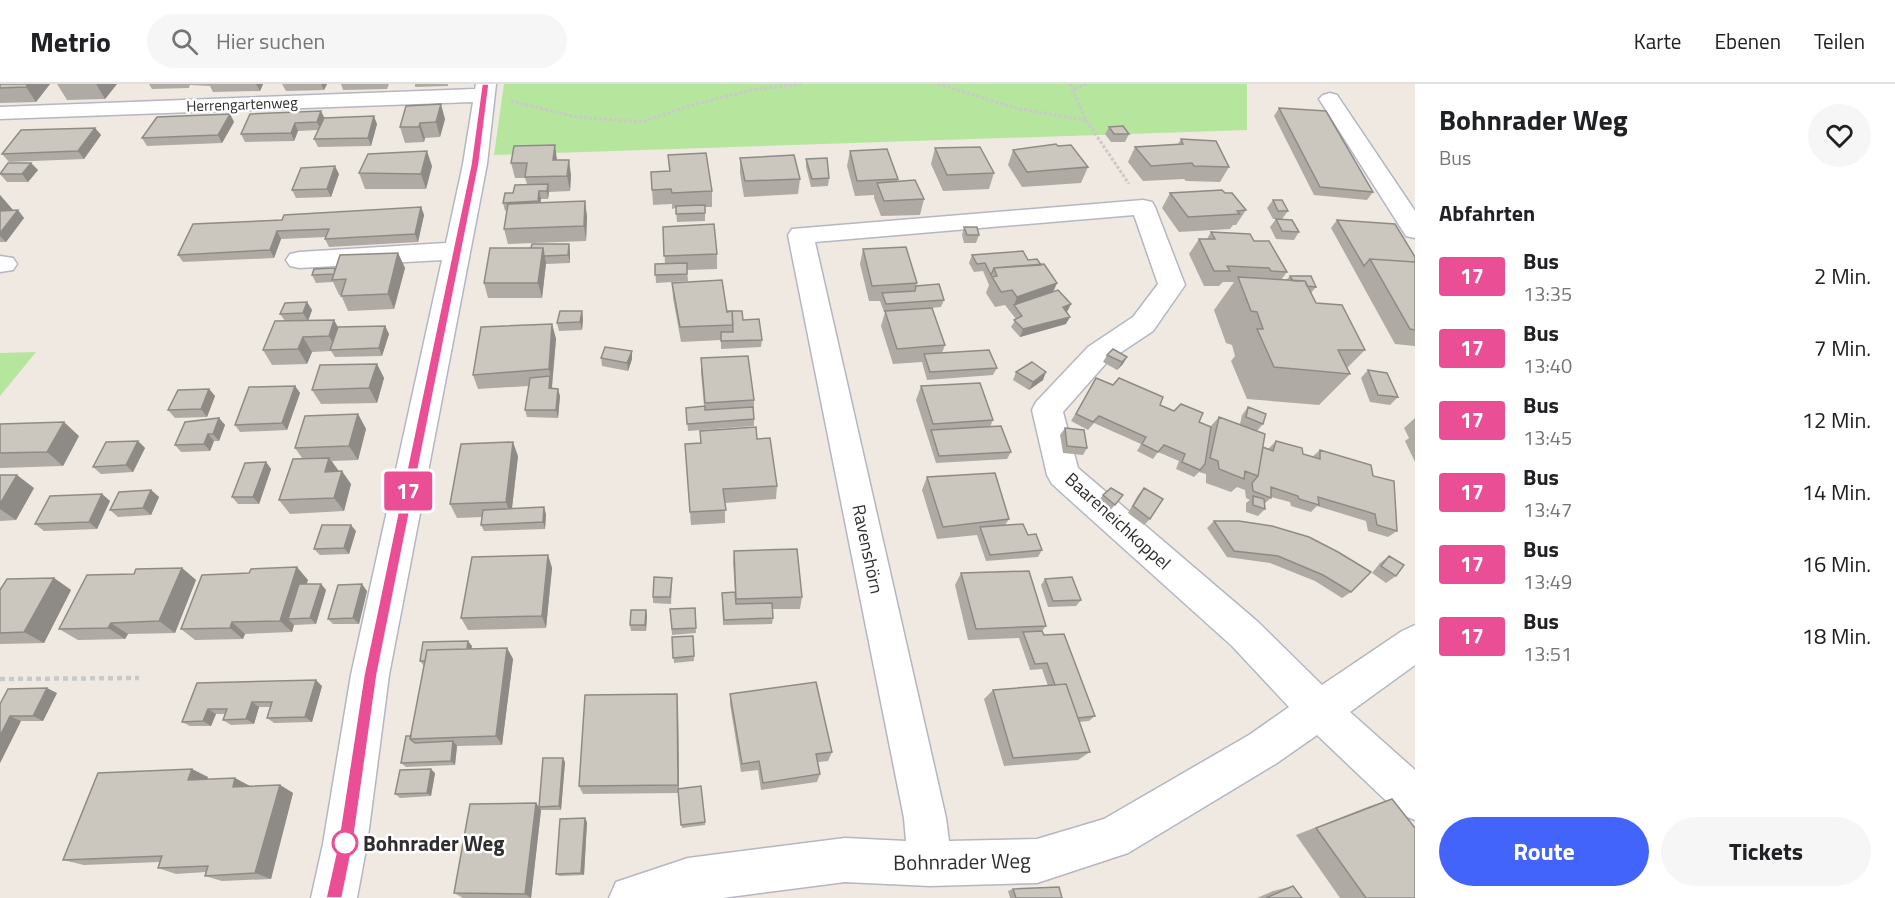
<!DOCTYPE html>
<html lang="de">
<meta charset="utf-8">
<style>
:root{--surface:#fff;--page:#f6f6f6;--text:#202124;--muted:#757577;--line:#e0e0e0;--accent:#4264fb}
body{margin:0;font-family:"Titillium Web",sans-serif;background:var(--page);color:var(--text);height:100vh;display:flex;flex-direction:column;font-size:22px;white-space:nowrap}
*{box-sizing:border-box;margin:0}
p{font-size:20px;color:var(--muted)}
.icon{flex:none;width:33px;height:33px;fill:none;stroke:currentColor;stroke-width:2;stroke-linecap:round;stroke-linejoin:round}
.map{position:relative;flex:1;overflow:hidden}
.drawer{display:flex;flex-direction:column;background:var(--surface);width:480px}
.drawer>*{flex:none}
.badge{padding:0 12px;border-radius:4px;font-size:21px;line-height:39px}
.map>.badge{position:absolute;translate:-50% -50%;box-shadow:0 0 0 3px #fff}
h2{padding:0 24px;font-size:22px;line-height:54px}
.round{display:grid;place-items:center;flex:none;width:63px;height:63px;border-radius:32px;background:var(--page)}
.headline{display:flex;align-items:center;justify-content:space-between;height:102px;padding:0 24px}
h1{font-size:28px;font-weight:700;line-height:45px}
.button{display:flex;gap:12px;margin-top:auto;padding:12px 24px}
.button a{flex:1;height:69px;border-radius:36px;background:var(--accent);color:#fff;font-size:24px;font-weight:700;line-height:69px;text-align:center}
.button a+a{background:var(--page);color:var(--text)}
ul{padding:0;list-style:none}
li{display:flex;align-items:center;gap:18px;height:72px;padding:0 24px}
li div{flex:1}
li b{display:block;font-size:22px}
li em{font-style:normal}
li .badge{min-width:66px;font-weight:700;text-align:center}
header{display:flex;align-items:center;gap:36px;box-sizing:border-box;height:84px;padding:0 30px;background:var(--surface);border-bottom:2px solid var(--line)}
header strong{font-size:28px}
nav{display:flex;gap:33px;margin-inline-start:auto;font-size:21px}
.search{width:420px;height:54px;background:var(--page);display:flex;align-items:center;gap:15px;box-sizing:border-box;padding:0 21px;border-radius:33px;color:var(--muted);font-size:22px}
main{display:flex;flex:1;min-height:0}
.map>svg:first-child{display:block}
</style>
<header>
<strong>Metrio</strong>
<div class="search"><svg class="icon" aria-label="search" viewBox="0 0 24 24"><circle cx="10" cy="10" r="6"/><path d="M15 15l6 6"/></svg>Hier suchen</div>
<nav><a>Karte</a><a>Ebenen</a><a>Teilen</a></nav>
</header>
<main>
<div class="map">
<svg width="1415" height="814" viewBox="0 0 1415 814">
<rect width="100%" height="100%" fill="#efe9e1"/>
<path fill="#b6e59e" d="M504,0H1247V46L494,71Z
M36,268L0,312V269Z"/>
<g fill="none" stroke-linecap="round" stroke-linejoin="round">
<g stroke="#b4b7c1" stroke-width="3">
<path id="minor" d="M476,0H496L487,80L389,591L367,760L357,814H311L323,760L351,591L442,176L299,184L290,182L286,176L290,170L299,168L446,159L463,80L473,18L0,35V23L475,5Z
M1330,9L1337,11L1415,127V154L1406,152L1319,15L1323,11Z
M1143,116L1152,118L1155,123L1185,201L1153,247L1108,277L1063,328L1078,384L1258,538L1322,601L1402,547L1415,541V581L1350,628L1415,686V736L1400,730L1317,651L1277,679L1128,769L1037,799L930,802L845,798L722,814H609L616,798L688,774L845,754L906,757L904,734L788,151L792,145ZM1134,131L1158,200L1133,233L1088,263L1036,318L1032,326L1047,391L1052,400L1232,562L1289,623L1249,651L1104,735L1037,755L949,757L946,734L815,158Z
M0,172L13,174L17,180L13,186L0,188Z"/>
</g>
<path stroke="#c9c9c9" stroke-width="3" stroke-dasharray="3 2" stroke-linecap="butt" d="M938,0L1019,25L1086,36
M1070,0L1086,36L1129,100
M1074,5L1087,0
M511,17L577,33L642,38L695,20L757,5L803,0"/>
<path stroke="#c9c9c9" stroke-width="4.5" stroke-dasharray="5 4" stroke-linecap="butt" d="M0,595L139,594"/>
<use href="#minor" fill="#fff" fill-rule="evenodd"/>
</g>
<path fill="#afaba4" d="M0,0H50L36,18L0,19Z
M57,0H117L105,15L67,16Z
M149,0H263L260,7L213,8L210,2L190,1L189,4L152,5Z
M282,0H327L324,6L286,7Z
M341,0H389L387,5L343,6Z
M415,0H448V2L415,3Z
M406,22L445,35L440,53L425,54L424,58L405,59L400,43Z
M1279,24L1373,108L1367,116L1314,111L1274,32Z
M230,30L234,38L222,59L147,62L142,54Z
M324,34L377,40L371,62L318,63L314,55L318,46L298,47L294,57L245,58L241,50Z
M1109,43L1129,50L1125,58H1111L1105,50Z
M95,44L101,51L84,75L9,78L2,70Z
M1181,55L1229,83L1220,98L1186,97L1184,95L1143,97L1128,78L1135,63L1178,60Z
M1058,62L1088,83L1081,99L1022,103L1008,81L1013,66Z
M935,64L994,89L989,105L943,107L931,80Z
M850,67L898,95L897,98L924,115L920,131L881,132L874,114V111L855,112L847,82Z
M668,71L712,107V123H705V137L677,138L676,124L672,125V120L653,121L651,88L669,87Z
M740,74L800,95L798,110L744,113L740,89Z
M806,75L829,94L828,102L811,103L806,83Z
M557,76L571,91L570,107L549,108L548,115H541L540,119L585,117L587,133L586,157L508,160L504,145L507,126L505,127L503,119L513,109L527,100L525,94H515L511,79Z
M31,79L38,86L28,98H7L0,90Z
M432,82L426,105H365L359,89Z
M339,90L331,113L296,114L292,106Z
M1170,109H1225L1246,126L1236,141H1233L1230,145L1179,148L1162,124Z
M0,111L13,126L24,134L6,158H0Z
M1273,116L1288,127L1282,135L1299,148L1294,156L1276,155L1270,143L1276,135H1273L1267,124Z
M421,123L424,131L418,158L329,163L325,155L326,153L281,155L274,174L183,178L178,171L282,136Z
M1337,136L1415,173V262L1395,260L1331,144Z
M663,143L717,170V185L687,186L688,197L656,199L655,180H665Z
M964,143L979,151L976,159H964L962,151Z
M1211,148L1254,157L1287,188L1281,196H1286L1290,192L1316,203L1311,209L1316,219L1365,266L1347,284L1350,290L1319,321L1247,315L1231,277L1235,272L1232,261L1226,259L1214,226L1234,198H1223L1219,202H1204L1189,170L1199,155H1207Z
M569,160L570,168V179L546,180L542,214H488L484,199L531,164Z
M863,165L917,199L916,202L944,216L941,223L899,227L945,261L942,269L997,284L993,291L927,296L922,278L893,280L881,242L885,228H884L880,217H869L860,180Z
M398,169L405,184L394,225L348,227L341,211H339L333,198L316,199L312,191Z
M972,171L1028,176L1057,199L1053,208L1071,220L1066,228V240L1020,253L1011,243L1016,235L1005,221L995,223L986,209L989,201L983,187L974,188L969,179Z
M672,199L743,236L762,256L761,263L721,265V256L681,258L673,214Z
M307,218L312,226L308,237L334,236L338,243L385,242L389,250L382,272L335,273L331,267L312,268L307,280L272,281L263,266L285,237L280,230Z
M582,227L583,235L582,246L559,247L557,239Z
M552,240L556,255L552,304L560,312L558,334L527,333L525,326L529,302L478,305L473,291Z
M1113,265L1123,280L1117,286L1103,278L1107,271Z
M601,274L632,275L628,287L602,282Z
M701,274L754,316V342L688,347L686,324L704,322L701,289Z
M377,280L384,294L377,319L321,320L312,306Z
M1368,286L1398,313L1390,321L1370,318L1361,294Z
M1016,288L1043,296L1029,306L1013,296Z
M1096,294L1210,343L1219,333L1240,340L1242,331L1248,323L1263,340L1257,347L1263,363L1268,365L1276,357L1303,370L1312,373L1320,366L1373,392L1397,447L1388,453L1368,447L1366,437L1317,422L1311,428L1291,422L1290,418L1271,413V414L1264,420L1265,425L1258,432L1246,428V419L1250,416L1246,414L1245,406L1237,403L1231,408L1206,399V390L1199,388L1194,393L1176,385L1179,377L1158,368L1153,375L1137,367L1141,360L1094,339L1088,346L1071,337Z
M295,302L300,309L287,346L240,348L235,341Z
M921,302L993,336L990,343L1011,368L1007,375L936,379L916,316Z
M209,305L215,312L207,333L175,334L168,326Z
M358,330L366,345L358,376L332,377L338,387L351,400L344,427L290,430L279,416L302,374L295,364Z
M219,334L225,341L219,357H214L210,367L181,368L175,361Z
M1415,334V378L1405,357L1409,354L1404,344Z
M0,340L79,352L63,382L0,384Z
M1065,344L1087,364L1083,371L1063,369L1060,351Z
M700,347L757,355L777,402L776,415L725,419V439L691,441L685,360L700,359Z
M138,357L145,364L133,388L101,390L93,383Z
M518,372L512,425L546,430L545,445L484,447L481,441L483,433L457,434L450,420Z
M266,378L271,385L259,420H238L232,413Z
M0,391L34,404L16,436L0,437Z
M927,393L1009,435L1005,441L1028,451L1042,466L1038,473L986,477L977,451L937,455L922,406Z
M1144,404L1150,435L1144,441L1128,429L1138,411Z
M151,406L159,413L151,431L118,433L110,426Z
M102,410L110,417L97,445L44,447L35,440Z
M1103,411H1123L1109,428L1098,418Z
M1214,437H1239L1351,508L1342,514L1315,497L1270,479L1227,473L1207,444Z
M356,447L349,470L320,471L314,465Z
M734,467L802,513L800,525H773V534L772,540L723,541L722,509L735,508L733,479Z
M548,471L552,484L546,544L468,546L461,534Z
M1389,472L1396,492L1386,499L1372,489L1380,479Z
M182,484L196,496L175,549L128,550L125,555L78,556L59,545L134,490Z
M961,489L1046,542L1042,547L1095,632L1089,637L1079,638L1090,668L1078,676L1004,682L984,615L993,606L1048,602L1042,585L1030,586L1019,554L968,556L955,501Z
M54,494L71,506L44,559L0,560V506Z
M1045,495L1081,516L1076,522L1048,523L1041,501Z
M308,496L306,500H321L326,506L316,540L294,541L292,548L245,550L243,555L195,556L181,545Z
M672,500L671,520L653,519V513Z
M367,507L359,540H333L328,535Z
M695,524L696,549L672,551L670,525Z
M646,526L647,532L646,547H631L630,541Z
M693,552L694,577L674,579L672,553Z
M472,562L471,565L507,564L513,575L502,661L457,662L455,681L406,683L401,679L411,652L424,582L420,577Z
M197,599L322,602L312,638L274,639L267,634L270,623H259L254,640L231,641L223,636L225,630H216L211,642H190L182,638Z
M57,609L43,637H21L0,679V620Z
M677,610L678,619L679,705L705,738V741L682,744L678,709L583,710L579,702Z
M730,610L832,668L828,677L818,678L820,690L817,698L761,706L758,686L741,688L730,620Z
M565,678L561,726H541L531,814H463L454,809L536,719L539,723Z
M435,689L431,712L400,714L395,710Z
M208,693L207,695L250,702L280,701L293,709L271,795L222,797L205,792L206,788L176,790L158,784L160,778L84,781L63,776Z
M1392,715L1415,814H1340L1296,751L1370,722Z
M587,738L584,791L559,792L556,790Z
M1293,802L1302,814H1257L1273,807Z
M1013,805L1062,814H1010L1008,807Z"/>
<path fill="#8e8b86" d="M28,0H50L36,18L26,3Z
M96,0H117L105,15Z
M256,0H263L260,7Z
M321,0H327L324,6Z
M441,20L445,35L440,53L436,38Z
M321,27L325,35L321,46L317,38Z
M230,30L234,38L222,59L218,51Z
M374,32L377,40L371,62L368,54Z
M295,39L298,47L294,57L291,49Z
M420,39L425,54L424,58L419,43Z
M95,44L101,51L84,75L78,67Z
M555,61L557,76H553Z
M427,67L432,82L426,105L421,90Z
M569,76L571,91L570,107L567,92Z
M31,79L38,86L28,98L22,90Z
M335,82L339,90L331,113L327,105Z
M548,100L549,108L548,115L547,107Z
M539,107L541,115L540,125L538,117Z
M0,111L13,126L0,143Z
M585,117L587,133L586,157L584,142Z
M421,123L424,131L418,158L415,150Z
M18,126L24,134L6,158L0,152V149Z
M277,147L281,155L274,174L270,166Z
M569,160L570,168V179L568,171Z
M543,164L546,179L542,214L538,199Z
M398,169L405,184L394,225L388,210Z
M1057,199L1050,215L1014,221L1017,213Z
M307,218L312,226L308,237L303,229Z
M1071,220L1067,228L1059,231L1063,223Z
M582,227L583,235L582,246L580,238Z
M1070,233L1066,240L1020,253L1023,245Z
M334,236L342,251L336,265L329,252Z
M552,240L556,255L552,300L549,285Z
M385,242L389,250L382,272L379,264Z
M303,253L312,268L307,280L298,265Z
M632,267V275L628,287L627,279Z
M1127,273L1123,280L1117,286L1122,278Z
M377,280L384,294L377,319L369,304Z
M1046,288L1043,296L1029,306L1033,298Z
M550,292L552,300L551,312L549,304Z
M295,302L300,309L287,346L282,339Z
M209,305L215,312L207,333L201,325Z
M558,305L560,312L558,334L556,326Z
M358,330L366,345L358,376L349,362Z
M219,334L225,341L219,357L213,350Z
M64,338L79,352L63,382L47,368Z
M208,350L214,357L210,367L204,360Z
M138,357L145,364L133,388L126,381Z
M513,358L518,372L511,432L506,418Z
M329,374L339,387L325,388Z
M266,378L271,385L259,420L253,413Z
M342,387L351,400L344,427L334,414Z
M17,391L34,404L16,436L0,425V420Z
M151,406L159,413L151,431L143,424Z
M102,410L110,417L97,445L89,438Z
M544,423L546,430L545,445L543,438Z
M351,441L356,447L349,470L344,464Z
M548,471L552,484L546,544L542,532Z
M297,483L308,496L296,535H288L294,541L292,548L280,537Z
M182,484L196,496L175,549L159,537Z
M54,494L71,506L44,559L24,548Z
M321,500L326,506L316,540L310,534Z
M362,500L367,507L359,540L353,534Z
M646,526L647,532L646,547L645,541Z
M232,538L245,550L243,555L230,544Z
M111,539L128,550L125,555L108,544Z
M468,557L472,562L469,576L466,571Z
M507,564L513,575L502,661L496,652Z
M316,596L322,602L312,638L305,633Z
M47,604L57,609L43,637L33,632Z
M677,610L678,619L679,709L678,701Z
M252,618L259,623L254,640L246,635Z
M208,625L216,630L211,642L203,637Z
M10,632L21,637L0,679V652Z
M453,657L457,662L455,681L451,677Z
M563,674L565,678L561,726L559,722Z
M192,685L208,693L204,704L188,696Z
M431,685L435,689L431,712L427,709Z
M235,694L250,702L248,710L233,703Z
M280,701L293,709L271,795L255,789Z
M536,719L541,726L531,814L525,810Z
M585,734L587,738L584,791L581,789Z"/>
<path fill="#cbc7bf" stroke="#8e8b86" stroke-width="1.5" d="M0,0H28L26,3L0,4Z
M441,20L436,38L420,39L419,43H400L406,22Z
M1279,24L1326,27L1373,108L1320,103Z
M321,27L317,38L295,39L291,49L241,50L250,30Z
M230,30L218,51L142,54L157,33Z
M374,32L368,54L314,55L324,34Z
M1123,42L1129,50H1114L1109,43Z
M95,44L78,67L2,70L21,46Z
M1181,55L1216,57L1229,83L1194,82L1192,79L1151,82L1135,63L1183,60Z
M1056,60L1058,62L1071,61L1088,83L1027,88L1013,66Z
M555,61L553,76H569L567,92L525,93L527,79H511L514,62Z
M980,63L994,89L947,91L935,64Z
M887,65L898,95L857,97L850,67Z
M427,67L421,90L359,89L368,70Z
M706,69L712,107L672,109L671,105L652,106L651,88L670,87L668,71Z
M794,71L800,95L745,97L740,74Z
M827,74L829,94L812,95L806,75Z
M8,79H31L22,90H0Z
M335,82L327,105L292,106L301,84Z
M915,96L924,115L884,117L877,99Z
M548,100L547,107H539L538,117L503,119L505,109H513L515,101Z
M1222,106L1225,109H1232L1246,126L1237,127L1240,130L1188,133L1170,109Z
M1273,116H1282L1288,127H1278Z
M585,117L584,142L504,145L508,120Z
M705,121V129L676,130V122Z
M421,123L415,150L325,155L329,145L277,147L270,166L178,171L193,140L282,136L284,131Z
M18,126L0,149V127Z
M1276,135L1292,136L1299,148L1282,147Z
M1337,136L1395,140L1415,173V178L1370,175L1364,182Z
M714,140L717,170L664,172L663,143Z
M964,143H977L979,151H967Z
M1211,148L1250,150L1254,157H1269L1287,188L1271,187L1269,184L1227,182L1230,187H1214L1199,155H1215Z
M532,160H569L568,171L544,172L543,164H531Z
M906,163L917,199L872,202L863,165Z
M490,164H543L538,199H484Z
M1023,167L1028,176L1037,175L1041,181L994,184L991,191L985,179L977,180L972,171Z
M398,169L388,210L341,212L346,195L332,196L340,171Z
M1370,175L1415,178V246L1410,245Z
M687,179V190L655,191V180Z
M1044,180L1057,199L1017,213L1012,206L1001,208L992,193L997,192L994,184Z
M335,184L334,190L312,191L314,185Z
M1290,192H1311L1316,203L1307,202L1305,197H1293Z
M1238,193L1305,197L1316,219L1342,221L1365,266H1338L1350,290L1274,283L1257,245H1263L1257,228L1251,227Z
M722,196L727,228L732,227L733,241L680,243L672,199Z
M939,200L944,216L886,220L882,209L915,207L916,202Z
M1058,206L1071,220L1063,223L1070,233L1023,245L1014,236L1022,232L1014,221Z
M307,218L303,229L280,230L285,219Z
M932,224L945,261L897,265L885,227Z
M560,227H582L580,238L557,239Z
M727,227H742L743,236L759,235L762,256L721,257V248H733L732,227Z
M334,236L329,252L303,253L298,265L263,266L275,237Z
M552,240L549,285L473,291L481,243Z
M385,242L379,264L330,266L338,243Z
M605,263L632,267L627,279L601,274Z
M1113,265L1127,273L1122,278L1107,271Z
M989,266L997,284L930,288L924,270Z
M748,272L754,316L705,319L701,274Z
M1032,278L1046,288L1033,298L1016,288Z
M377,280L369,304L312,306L320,281Z
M1368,286L1387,289L1398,313L1378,311Z
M550,292L549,304L558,305L556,326H525L530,294Z
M1096,294L1113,301L1119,294L1163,313L1160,321L1174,327L1181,320L1203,329L1199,338L1211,343L1205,380L1200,386L1182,378L1185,370L1164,361L1158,368L1142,360L1146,353L1099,332L1093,338L1076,330Z
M980,299L993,336L933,340L921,302Z
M295,302L282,339L235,341L249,303Z
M209,305L201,325L168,326L178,306Z
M705,322V326L753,323L754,335L687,340L686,324Z
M1248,323L1266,330L1263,340L1246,333Z
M358,330L349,362L295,364L305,332Z
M1219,333L1265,350L1258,392L1245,387L1244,395L1219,385L1218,377L1210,374Z
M219,334L213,350H208L204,360L175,361L185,338Z
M64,338L47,368L0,369V340Z
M1001,342L1011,368L939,372L931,346Z
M756,343L757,355L770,354L777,402L723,405L726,426L690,428L685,360L701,359L700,347Z
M1065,344L1084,346L1087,364L1067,362Z
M138,357L126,381L93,383L106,358Z
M1276,357L1302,364L1303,370L1320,375V366L1371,381L1373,392L1394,397L1397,447L1377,441L1375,430L1318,413L1319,421L1299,415L1298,412L1271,403V414L1253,407L1252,399L1258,392L1263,363L1273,367Z
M513,358L506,418L450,420L461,360Z
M329,374L325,388L342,387L334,414L279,416L293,375Z
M266,378L253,413H232L245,379Z
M995,389L1009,435L943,443L927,393Z
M0,391H17L0,420Z
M1111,404L1123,411L1115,421L1103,411Z
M1144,404L1163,415L1150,435L1133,422Z
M151,406L143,424L110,426L119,408Z
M102,410L89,438L35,440L50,412Z
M1253,412L1264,415L1265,425L1253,421Z
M544,423L543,438L481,441L483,426Z
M1214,437H1239L1272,442L1309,453L1338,468L1371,488L1351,508L1323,491L1278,472L1234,467Z
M1023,440L1028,451L1036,450L1042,466L990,471L980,443Z
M322,441H351L344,464L314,465Z
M797,465L802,513L736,515L734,467Z
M548,471L542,532L461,534L472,473Z
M1389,472L1404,481L1396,492L1381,482Z
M297,483L280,537L232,538L230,544L181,545L202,491L249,489L251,485Z
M182,484L159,537L111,539L108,544L59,545L87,491L134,490L136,485Z
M1029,487L1046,542L976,545L961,489Z
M654,493L672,494L670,513H653Z
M1072,493L1081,516L1053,517L1045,495Z
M54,494L24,548L0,549V506L7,495Z
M299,500H321L310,534L288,535Z
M362,500L353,534L328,535L338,501Z
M735,508L736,520L772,519L773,534L724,536L722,509Z
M695,524L696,544L672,545L670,525Z
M631,526H646L645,541H630Z
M1042,547L1044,551L1064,550L1095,632L1078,634L1066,600L1055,601L1047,579L1035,580L1023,548Z
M693,552L694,572L673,574L672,553Z
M468,557L467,565L427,566L425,577H420L423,558Z
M507,564L496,652L410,655L427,566Z
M316,596L305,633L267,634L272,618H252L246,635L223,636L227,625H208L203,637L182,638L197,599Z
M816,598L832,668L816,670L820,690L763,699L759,677L742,680L730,610Z
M1066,600L1090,668L1013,674L993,606Z
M47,604L33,632H10L0,652V620L8,605Z
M677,610L678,701L579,702L585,611Z
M406,652H411L410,655L415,659L453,657L451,677L401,679Z
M543,674H563L559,722L539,723Z
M192,685L188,696L235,694L233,703L280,701L255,789L205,792L208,782L158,784L162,772L63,776L98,689Z
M431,685L427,709L395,710L400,686Z
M701,702L705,738L681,741L678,705Z
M1392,715L1415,744V814H1366L1316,744Z
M536,719L525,810L454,809L470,720Z
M585,734L581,789L556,790L560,735Z
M1293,802L1302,814H1266Z
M1059,803L1062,814H1016L1013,805Z"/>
<path fill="#ea4f96" stroke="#fff" stroke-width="1.5" d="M482,0H489L479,80L377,591L353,760L342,814H326L338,760L364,591L471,80Z"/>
<circle fill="#fff" stroke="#ea4f96" stroke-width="3" cx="345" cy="759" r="12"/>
<g text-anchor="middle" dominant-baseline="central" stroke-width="5" stroke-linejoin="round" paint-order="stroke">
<g font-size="15" fill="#2e2e2e" stroke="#fff">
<text transform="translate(242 20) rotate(-2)">Herrengartenweg</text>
</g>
<g font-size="18" fill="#2e2e2e" stroke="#fff">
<text transform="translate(1118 437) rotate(42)">Baareneichkoppel</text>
<text transform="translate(868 465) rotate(78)">Ravenshörn</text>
</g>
<g font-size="21" font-weight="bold" fill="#2e2e2e" stroke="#fff" text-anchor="start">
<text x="363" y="759">Bohnrader Weg</text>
</g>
<g font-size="21" fill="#2e2e2e" stroke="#fff">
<text transform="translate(962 777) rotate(-1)">Bohnrader Weg</text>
</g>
</g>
</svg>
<b class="badge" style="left:408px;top:407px;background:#ea4f96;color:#fff">17</b>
</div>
<section class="drawer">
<div class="headline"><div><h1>Bohnrader Weg</h1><p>Bus</p></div><a class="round"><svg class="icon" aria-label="heart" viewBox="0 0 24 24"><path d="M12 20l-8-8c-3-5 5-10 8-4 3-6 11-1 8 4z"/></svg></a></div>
<h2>Abfahrten</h2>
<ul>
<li><span class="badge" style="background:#ea4f96;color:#fff">17</span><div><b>Bus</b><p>13:35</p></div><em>2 Min.</em></li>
<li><span class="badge" style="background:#ea4f96;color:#fff">17</span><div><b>Bus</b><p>13:40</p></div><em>7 Min.</em></li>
<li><span class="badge" style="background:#ea4f96;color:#fff">17</span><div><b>Bus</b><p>13:45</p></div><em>12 Min.</em></li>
<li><span class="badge" style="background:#ea4f96;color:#fff">17</span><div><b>Bus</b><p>13:47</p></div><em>14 Min.</em></li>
<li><span class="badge" style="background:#ea4f96;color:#fff">17</span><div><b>Bus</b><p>13:49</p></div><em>16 Min.</em></li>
<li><span class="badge" style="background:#ea4f96;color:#fff">17</span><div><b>Bus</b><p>13:51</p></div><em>18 Min.</em></li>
</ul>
<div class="button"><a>Route</a><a>Tickets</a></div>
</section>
</main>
